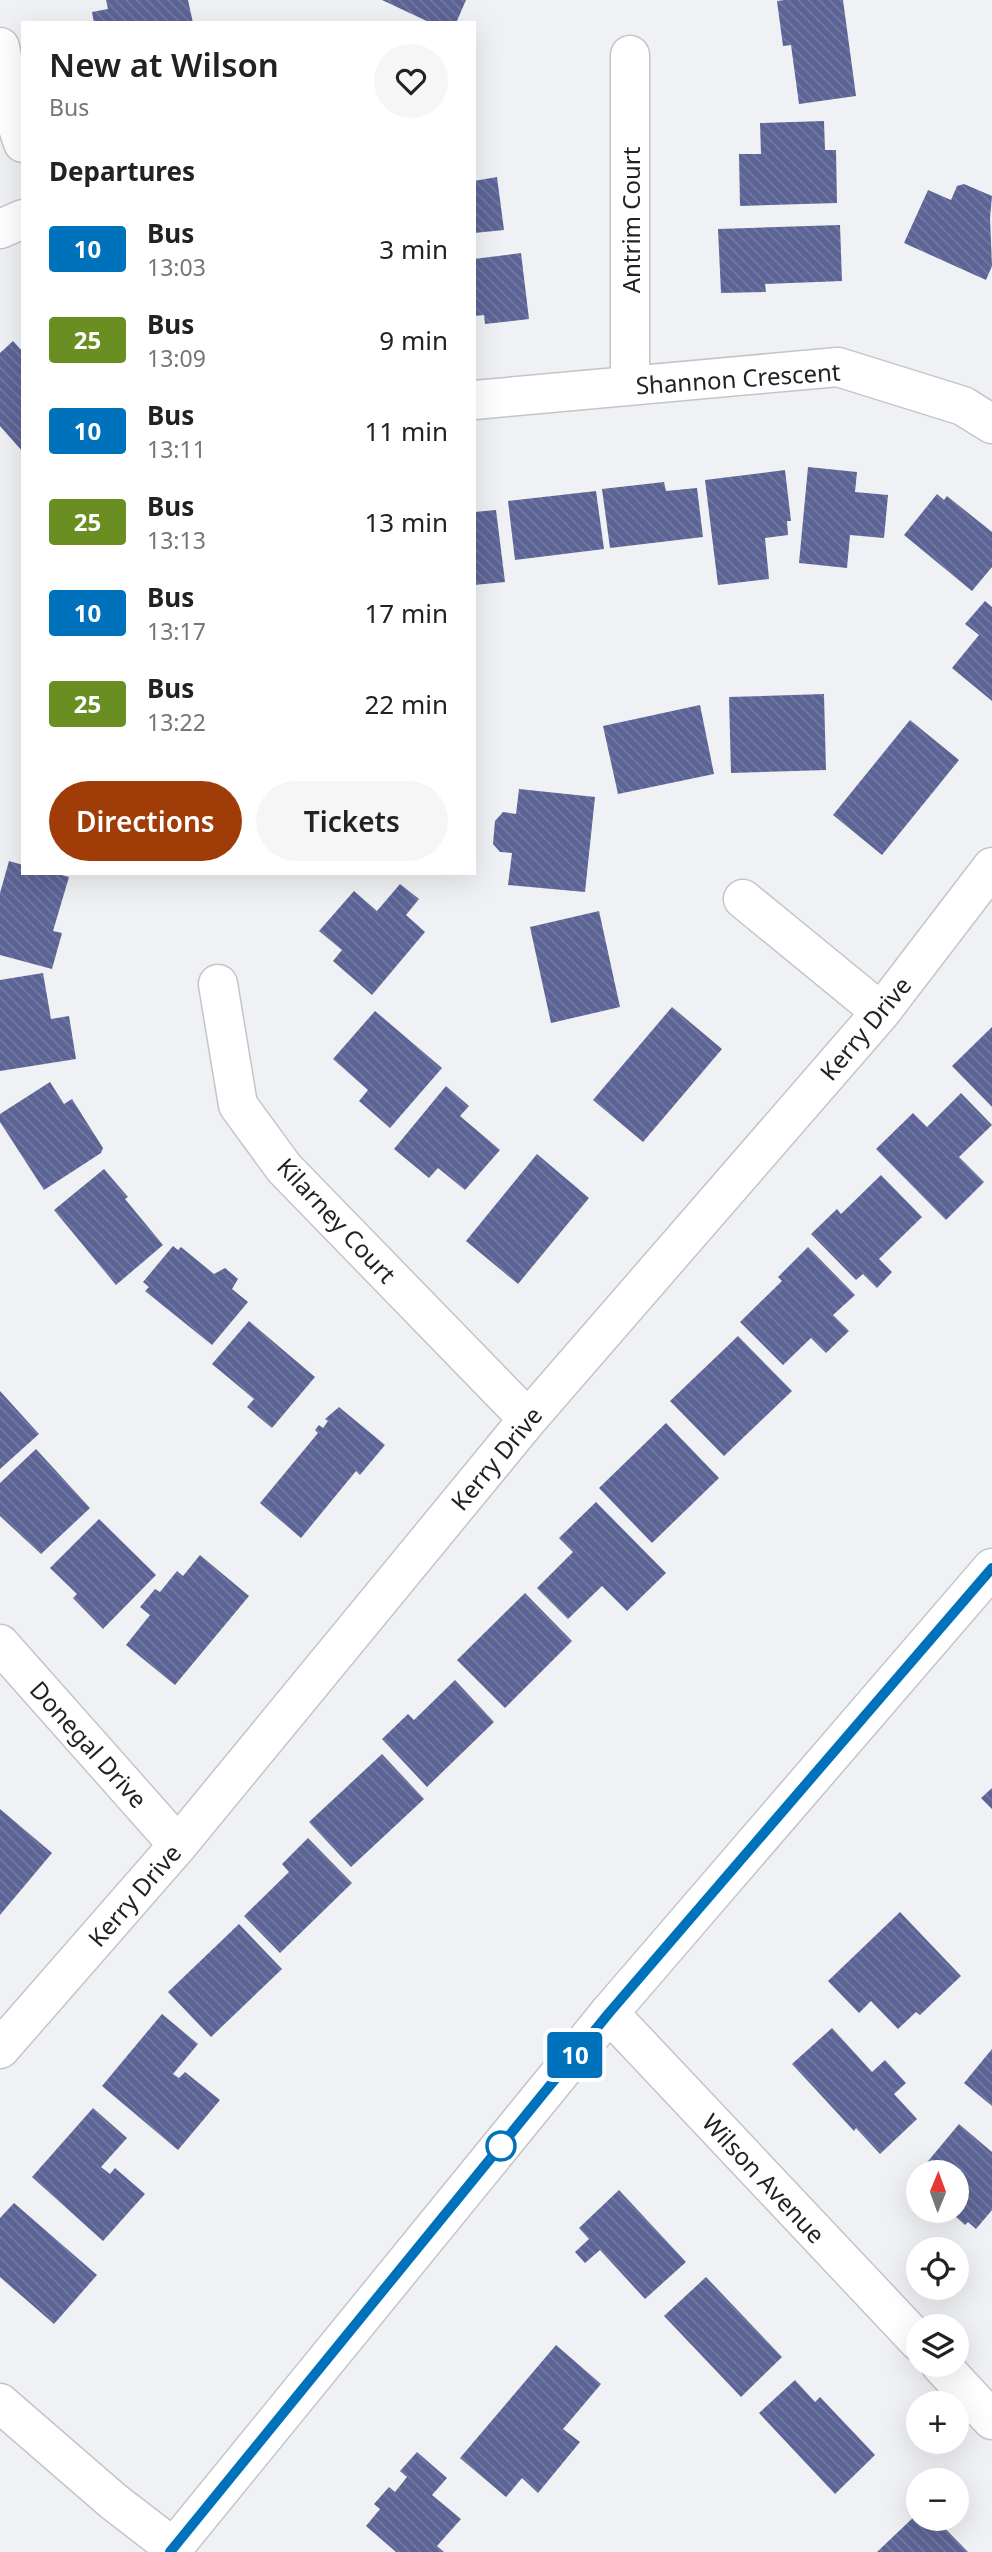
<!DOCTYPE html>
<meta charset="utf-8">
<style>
:root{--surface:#fff;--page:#f6f6f6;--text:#222;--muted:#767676;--accent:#a03c07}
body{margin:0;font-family:"Noto Sans",sans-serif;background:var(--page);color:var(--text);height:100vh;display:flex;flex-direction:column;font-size:26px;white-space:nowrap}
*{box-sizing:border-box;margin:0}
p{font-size:23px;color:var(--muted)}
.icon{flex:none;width:38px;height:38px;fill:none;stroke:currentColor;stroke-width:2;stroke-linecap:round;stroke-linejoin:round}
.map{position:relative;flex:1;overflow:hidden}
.drawer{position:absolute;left:21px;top:21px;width:455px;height:854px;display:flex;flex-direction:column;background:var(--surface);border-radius:0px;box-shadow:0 7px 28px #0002}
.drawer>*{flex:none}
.badge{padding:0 14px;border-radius:5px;font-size:24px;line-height:46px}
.needle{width:46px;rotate:1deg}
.buttons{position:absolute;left:906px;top:2160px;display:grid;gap:14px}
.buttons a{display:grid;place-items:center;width:63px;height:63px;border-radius:50%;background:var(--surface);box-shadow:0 7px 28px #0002;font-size:35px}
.map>.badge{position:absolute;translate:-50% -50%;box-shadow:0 0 0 4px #fff}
h2{padding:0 28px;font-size:26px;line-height:63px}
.round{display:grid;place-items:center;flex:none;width:74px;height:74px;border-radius:37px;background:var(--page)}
.overview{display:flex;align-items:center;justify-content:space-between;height:119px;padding:0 28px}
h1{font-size:33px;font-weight:600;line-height:52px}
.cta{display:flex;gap:14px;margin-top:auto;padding:14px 28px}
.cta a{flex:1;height:80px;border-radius:42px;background:var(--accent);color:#fff;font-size:28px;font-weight:600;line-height:80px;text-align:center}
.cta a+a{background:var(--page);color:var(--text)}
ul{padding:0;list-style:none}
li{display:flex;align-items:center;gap:21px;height:91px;padding:0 28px}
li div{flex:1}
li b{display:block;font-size:26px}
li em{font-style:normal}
li .badge{min-width:77px;font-weight:700;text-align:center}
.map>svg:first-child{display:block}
</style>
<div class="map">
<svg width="992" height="2552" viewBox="0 0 992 2552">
<defs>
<pattern id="building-back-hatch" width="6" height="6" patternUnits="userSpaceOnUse" patternTransform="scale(1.75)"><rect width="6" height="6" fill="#5c6496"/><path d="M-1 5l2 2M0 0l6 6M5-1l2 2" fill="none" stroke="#747aa0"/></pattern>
</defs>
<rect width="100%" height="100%" fill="#f0f1f4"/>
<path fill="url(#building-back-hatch)" d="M106,0H188L193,23H94L92,12L108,9Z
M382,0H466L456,23H431Z
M785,0H843L856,96L799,104L791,45L783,46L777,1Z
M824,121L825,150H836L837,203L740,206L739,154H761L760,123Z
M497,177L504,230L474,233V181Z
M964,184L992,196L990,218L992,266L986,280L904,243L928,190L951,200L957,186Z
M840,225L842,281L765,284L766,292L721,293L718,229Z
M521,253L529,319L485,324L484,315L474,316V259Z
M13,341L23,352V452L0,426V353Z
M808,467L857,472L855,492L888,495L884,538L850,535L847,568L799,563Z
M785,470L791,521H787L788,535L765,538L769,579L718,585L705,480Z
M664,482L666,491L697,488L703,537L610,548L602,489Z
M596,491L604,549L515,560L508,501Z
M937,494L944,500L947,496L992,532V567L972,591L904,535Z
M496,510L505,582L474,585V512Z
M985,601L992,607V701L952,668L979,635L965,624Z
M824,694L826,770L731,773L729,697Z
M700,705L714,774L618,794L603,726Z
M910,720L959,760L882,855L833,815Z
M519,789L595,797L585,892L508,885L512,853L500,852L493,844L495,821L503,812L516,814Z
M9,861L23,865V873H54L69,877L53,931L62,933L52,969L0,955V893Z
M400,884L419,899L406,915L425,932L372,995L333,961L342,950L319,931L354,891L377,911Z
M599,911L620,1007L551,1023L530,927Z
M43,973L51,1019L69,1016L76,1059L0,1071V980Z
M672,1007L722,1049L643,1142L593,1100Z
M375,1011L442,1068L390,1128L359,1101L368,1090L333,1059Z
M992,1027V1107L952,1066Z
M50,1082L64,1104L72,1099L103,1148L101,1153L44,1190L0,1122V1114Z
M446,1086L469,1106L460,1116L500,1150L465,1190L438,1168L429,1178L394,1149Z
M961,1093L992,1125L959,1157L984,1182L946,1220L876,1149L913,1113L927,1127Z
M537,1154L589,1198L518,1284L466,1241Z
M104,1169L128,1197L125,1199L163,1245L116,1285L54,1210Z
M881,1175L922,1217L879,1259L892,1272L877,1288L863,1274L856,1280L811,1234L837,1209L841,1214Z
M173,1246L178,1250L181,1247L214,1274L225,1268L238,1279L232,1289L248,1302L212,1345L145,1291L149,1287L143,1282Z
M808,1247L855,1295L833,1315L849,1331L826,1353L811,1338L783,1365L740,1322L782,1281L778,1277Z
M249,1321L315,1377L272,1428L247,1407L254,1399L212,1364Z
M738,1336L792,1391L724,1456L670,1401Z
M0,1391L39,1434L0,1469Z
M339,1407L385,1445L360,1475L356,1471L301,1538L260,1503L318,1433L315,1430L319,1425L323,1428L328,1421L325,1419Z
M666,1423L719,1478L652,1543L599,1488Z
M36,1449L90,1508L41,1554L0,1516V1483Z
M596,1502L666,1573L627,1611L602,1586L568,1619L537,1588L573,1552L559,1538Z
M99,1519L156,1575L103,1629L73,1598L77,1594L50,1568Z
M200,1555L249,1596L175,1685L126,1645L150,1615L140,1607L155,1589L160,1592L177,1571L183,1576Z
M525,1593L572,1641L505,1708L457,1660Z
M455,1680L494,1722L427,1787L382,1739L408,1714L414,1720Z
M382,1754L424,1799L351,1867L309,1822Z
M992,1788V1809L981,1798Z
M0,1809L52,1853L0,1915Z
M308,1838L352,1883L280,1953L244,1916L289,1872L282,1864Z
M900,1912L961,1976L920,2015L916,2012L898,2029L871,2001L859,2013L828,1981Z
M239,1924L282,1969L211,2037L168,1992Z
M162,2014L198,2044L173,2074L179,2078L185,2072L220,2100L178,2150L102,2086Z
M832,2028L872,2072L885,2060L906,2083L894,2094L917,2119L880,2154L856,2128L854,2131L792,2064Z
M992,2049V2106L964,2083Z
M93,2108L127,2138L101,2167L110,2174L115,2168L145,2194L103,2241L32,2177Z
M959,2124L992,2152V2210L976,2229L968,2222L965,2225L948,2210H957V2172H931L924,2166Z
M619,2190L686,2262L645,2299L600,2250L585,2263L575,2252L589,2239L579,2228Z
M14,2203L97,2275L54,2324L0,2277V2218Z
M706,2277L782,2357L741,2397L664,2316Z
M556,2345L601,2384L563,2429L580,2442L538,2493L522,2478L506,2497L460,2458Z
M795,2380L815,2402L820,2397L875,2455L835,2494L759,2413Z
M417,2452L447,2478L432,2495L461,2519L437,2546L444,2552H396L366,2526L380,2509L374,2504L389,2487L395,2492L407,2477L400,2471Z
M919,2512V2518H935L968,2552H877Z"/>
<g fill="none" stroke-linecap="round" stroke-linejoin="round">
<g stroke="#c4c5c8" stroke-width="41">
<path id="minor" d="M0,47L13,113L23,143
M0,229L23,219
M630,384V55
M474,400L838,367L963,406L992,424
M743,899L881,1012
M218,984L238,1105L284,1168L528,1419
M0,1644L178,1845
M609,2013L919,2342
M0,2049L178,1845L528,1419L881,1012L992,867
M940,2364L992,2420
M0,2403L113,2501L174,2548"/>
</g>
<g stroke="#c4c5c8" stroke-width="41">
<path id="secondary" d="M170,2552L609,2013L992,1568"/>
</g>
<use href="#minor" stroke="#fff" stroke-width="38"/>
<use href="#secondary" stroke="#fff" stroke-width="38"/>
</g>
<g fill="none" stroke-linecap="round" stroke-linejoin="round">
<g stroke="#fff" stroke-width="16">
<path id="line" d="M170,2552L609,2013L992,1568"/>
</g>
<use href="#line" stroke="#0072bc" stroke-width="10"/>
</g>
<circle fill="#fff" stroke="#0072bc" stroke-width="3.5" cx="501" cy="2146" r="14"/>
<g text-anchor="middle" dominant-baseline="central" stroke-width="7" stroke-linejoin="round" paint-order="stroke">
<g font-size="24" fill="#212223" stroke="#fff">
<text transform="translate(630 220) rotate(-90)">Antrim Court</text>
<text transform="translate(738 378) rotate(-4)">Shannon Crescent</text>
<text transform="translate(865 1028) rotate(-50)">Kerry Drive</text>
<text transform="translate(337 1220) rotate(47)">Kilarney Court</text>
<text transform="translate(496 1458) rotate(-50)">Kerry Drive</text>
<text transform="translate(89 1744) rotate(48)">Donegal Drive</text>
<text transform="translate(134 1895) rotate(-49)">Kerry Drive</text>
<text transform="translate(764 2178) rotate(47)">Wilson Avenue</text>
</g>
</g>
</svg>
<div class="buttons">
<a><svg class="needle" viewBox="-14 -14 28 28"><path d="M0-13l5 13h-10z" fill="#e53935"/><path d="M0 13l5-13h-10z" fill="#767676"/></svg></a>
<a><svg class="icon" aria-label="locate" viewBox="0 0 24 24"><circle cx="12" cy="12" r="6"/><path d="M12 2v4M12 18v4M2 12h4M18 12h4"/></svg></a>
<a><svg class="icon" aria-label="layers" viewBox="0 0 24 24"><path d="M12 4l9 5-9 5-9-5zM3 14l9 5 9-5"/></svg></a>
<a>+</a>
<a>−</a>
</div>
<b class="badge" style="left:575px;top:2055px;background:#0072bc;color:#fff">10</b>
<section class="drawer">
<div class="overview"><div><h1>New at Wilson</h1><p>Bus</p></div><a class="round"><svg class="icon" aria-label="heart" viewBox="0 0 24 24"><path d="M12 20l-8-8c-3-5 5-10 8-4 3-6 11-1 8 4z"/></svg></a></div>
<h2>Departures</h2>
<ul>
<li><span class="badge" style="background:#0072bc;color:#fff">10</span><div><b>Bus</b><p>13:03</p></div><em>3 min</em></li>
<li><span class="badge" style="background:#6b8e23;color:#fff">25</span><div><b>Bus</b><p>13:09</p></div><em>9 min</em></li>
<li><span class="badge" style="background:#0072bc;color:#fff">10</span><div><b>Bus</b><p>13:11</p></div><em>11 min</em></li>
<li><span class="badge" style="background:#6b8e23;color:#fff">25</span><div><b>Bus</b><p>13:13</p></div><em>13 min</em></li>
<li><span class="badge" style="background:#0072bc;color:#fff">10</span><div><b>Bus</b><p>13:17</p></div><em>17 min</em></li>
<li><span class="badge" style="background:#6b8e23;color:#fff">25</span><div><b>Bus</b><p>13:22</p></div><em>22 min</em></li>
</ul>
<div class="cta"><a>Directions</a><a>Tickets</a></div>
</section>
</div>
